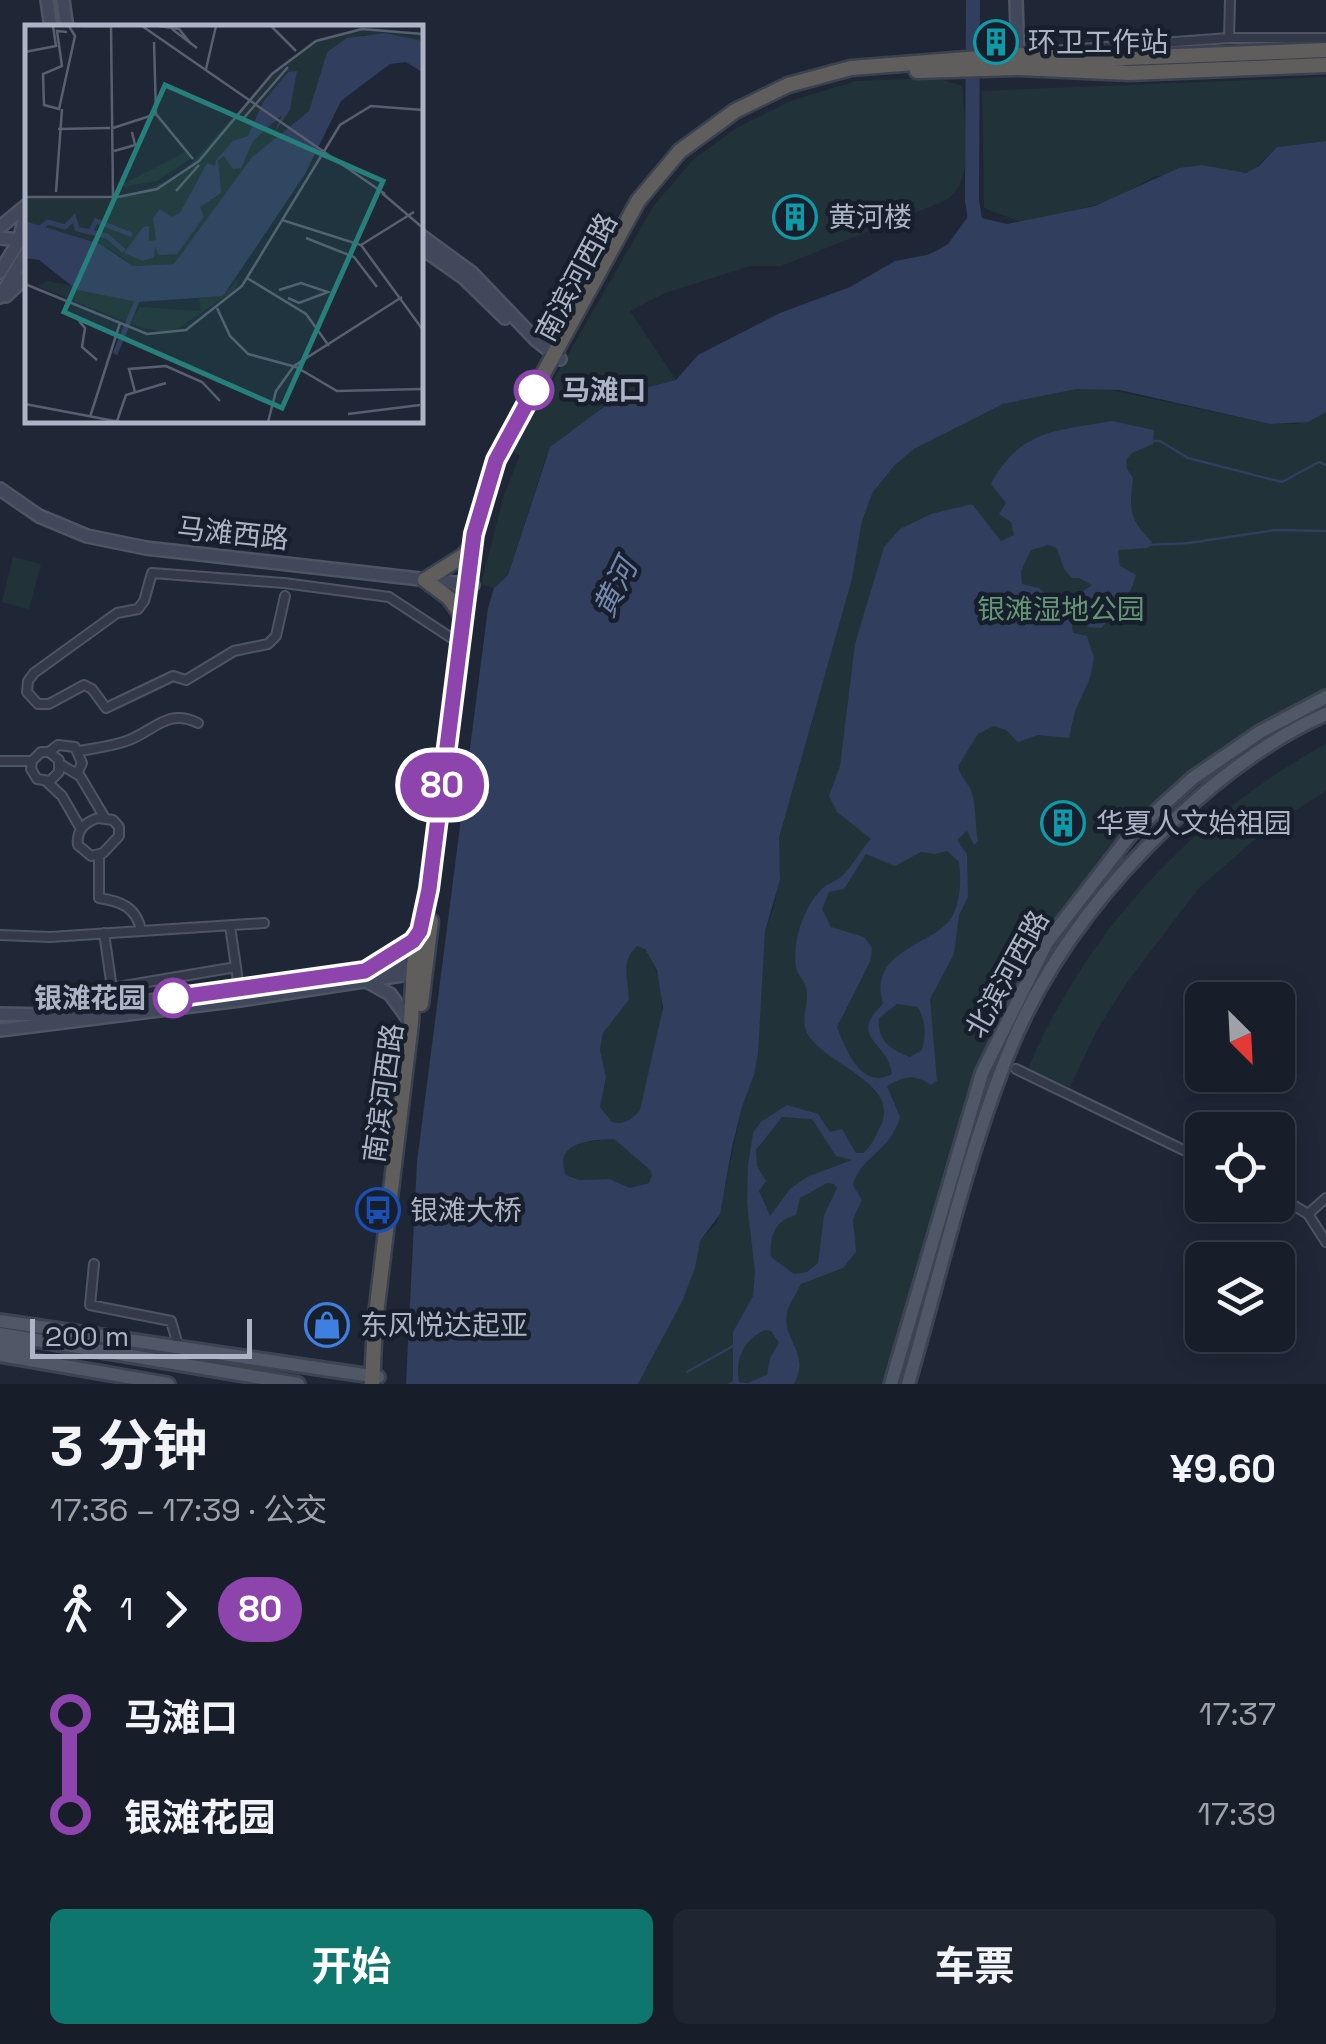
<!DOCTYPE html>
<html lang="zh">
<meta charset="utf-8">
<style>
:root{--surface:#171d29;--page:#202631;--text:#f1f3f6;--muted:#9ea2a8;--line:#363b46;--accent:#0f766e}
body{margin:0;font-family:"Space Grotesk","Noto Sans SC",sans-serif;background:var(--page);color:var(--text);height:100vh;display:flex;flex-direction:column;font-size:38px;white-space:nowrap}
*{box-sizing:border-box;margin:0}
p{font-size:32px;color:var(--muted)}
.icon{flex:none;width:55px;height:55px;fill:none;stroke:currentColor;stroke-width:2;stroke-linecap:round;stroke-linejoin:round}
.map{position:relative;height:1384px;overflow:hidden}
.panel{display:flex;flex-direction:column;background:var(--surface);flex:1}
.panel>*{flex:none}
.badge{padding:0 20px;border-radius:32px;font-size:35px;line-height:65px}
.needle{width:65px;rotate:156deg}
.buttons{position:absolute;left:1185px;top:982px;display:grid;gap:20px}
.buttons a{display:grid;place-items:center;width:110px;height:110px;border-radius:15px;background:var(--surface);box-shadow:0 5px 25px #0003,0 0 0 2px var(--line);font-size:50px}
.scale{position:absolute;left:30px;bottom:25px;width:222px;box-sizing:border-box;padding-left:10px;border:5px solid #adb4c5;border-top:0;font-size:28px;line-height:35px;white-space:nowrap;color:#adb4c5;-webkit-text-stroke:8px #181f2c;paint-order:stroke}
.map>.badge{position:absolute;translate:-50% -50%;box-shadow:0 0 0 5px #fff}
.legs{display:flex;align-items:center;gap:15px;height:110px;padding:0 50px;font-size:32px}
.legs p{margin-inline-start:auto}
.overview{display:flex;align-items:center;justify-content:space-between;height:170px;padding:0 50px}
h1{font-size:55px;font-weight:700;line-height:75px}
.cta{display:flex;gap:20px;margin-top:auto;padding:20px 50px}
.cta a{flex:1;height:115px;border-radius:15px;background:var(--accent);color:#fff;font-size:40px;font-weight:700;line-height:115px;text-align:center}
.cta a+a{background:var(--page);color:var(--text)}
ul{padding:0 50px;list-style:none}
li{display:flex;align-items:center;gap:35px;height:100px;font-size:38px}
li i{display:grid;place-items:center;width:15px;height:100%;margin:0 12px;background:currentColor}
li i::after{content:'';width:25px;height:25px;margin:-12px;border:8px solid;border-radius:50%;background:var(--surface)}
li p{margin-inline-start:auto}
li:first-child i{background:linear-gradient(#0000 50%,currentColor 0)}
li:last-child i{background:linear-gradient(currentColor 50%,#0000 0)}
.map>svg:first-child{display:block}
</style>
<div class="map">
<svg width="1326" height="1384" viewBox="0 0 1326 1384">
<rect width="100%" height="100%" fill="#1f2737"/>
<path fill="#213338" d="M1326,77V141L1277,147L1251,172L1155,176L1111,201L1023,223L984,208L982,91Z
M936,78L962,86C964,120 978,183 944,201L781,266H750L665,293L630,311L676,380L640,389L608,404L547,454L508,575L494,588L481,584L504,495L520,455L512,452L654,205L694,159L738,127L791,101L856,81Z
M1101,388L1270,424H1297L1326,412V688L1241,736L1172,786L1117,841L1047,942L982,1073L891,1384H638L682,1302L700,1241L717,1223L742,1107L754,1075L765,931L776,900L779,838L852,579L862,521L873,492L895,465L914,449L1003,404L1077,389Z
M13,557L41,564L29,609L2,602Z
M1326,744V791L1270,826L1198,889L1128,981L1097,1030L1070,1087L1028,1069C1087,929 1194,816 1326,744Z
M642,945C679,991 656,1060 640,1110C631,1119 626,1125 612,1122L600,1107L606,1077L600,1050L603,1033L629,1000L624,971L632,949Z
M614,1139L649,1169L652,1175L649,1183L630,1188L610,1179L579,1180L566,1175C553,1142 590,1141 614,1139Z"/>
<path fill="#313e5d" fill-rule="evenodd" d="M1326,141V412L1308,422L1270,424L1120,390L1077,389L1003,404L914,449L895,465L873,492L862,521L852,579L779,838L780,880L765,931L758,1053L754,1075L742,1107L732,1147L720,1214L700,1241L695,1268L682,1302L638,1384H406L417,1162L488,608L494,588L508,575L550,447L608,404L640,389L676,380L698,355L780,313L850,287L895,261L927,255L940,249L948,244L967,218L973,216L1007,224L1095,206L1179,168L1202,165L1246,173L1259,166L1277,147ZM637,946L645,949L657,970L663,1008L640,1110C632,1119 626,1125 612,1122L600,1107L606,1077L600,1050L603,1033L629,1000C628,979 620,962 637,946ZM614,1139L649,1169L652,1175L649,1183L630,1188L610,1179L579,1180L566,1175C553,1142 590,1140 614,1139Z
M1112,421L1154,430L1153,444L1132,453L1126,460L1127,469L1133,478C1129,510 1129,519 1152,542L1148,548L1118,550L1120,566L1136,575C1129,599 1118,612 1101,628L1088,627L1077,595L1092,585L1079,578H1072L1064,569L1057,548L1048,545L1031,550L1021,571L1022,584L1038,588L1070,608L1073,633L1087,636L1094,658L1090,678L1075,711L1069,738L1038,735L1018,742L1006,730L994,726L978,734L958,766C960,779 971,784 973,797C976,811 975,826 978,841L974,845L967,831L957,840L967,854L968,897L959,915L954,954L930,999L937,1081L931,1085C915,1074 904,1076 887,1086L900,1117C891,1151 859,1158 853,1185L862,1200L853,1219L856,1252L843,1268L801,1284C797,1292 789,1304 787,1313C782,1342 811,1352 794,1384H727L733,1381V1332L753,1296L755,1271L747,1203L748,1165L753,1133L761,1122L787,1105L818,1114L830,1132L842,1129L856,1153H863C872,1146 875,1137 880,1127C903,1083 824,1065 807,1033C800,1019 810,1002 806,987C804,979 797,975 796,967C792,942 804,905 823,888C828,883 837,881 842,876C853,866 860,850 871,839L837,812L829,796L840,766L855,644L884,547L900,529L931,514L972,504L1001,541L1014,535L1011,522L999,514L1006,503L991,484C1020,429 1057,431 1112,421ZM947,851L959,862C961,879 961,901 952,917C934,946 867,949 883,1004C847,1038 888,1041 892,1074C861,1091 846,1049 837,1027L870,962L872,948L864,937L831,927L822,909L829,892L844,889L866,854L895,866L921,852L935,854ZM897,1004L918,1007C926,1022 926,1034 922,1050L910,1057C890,1050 877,1040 879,1018ZM782,1117L812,1119L836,1156L852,1160L807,1177L790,1189L770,1216L759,1191L766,1181L757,1166L756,1150ZM827,1183L834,1184L837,1188L824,1215L818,1263L807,1272L794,1274L771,1257C769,1237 775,1220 796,1215L800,1198ZM765,1330L771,1331L779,1343L770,1358L767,1375L748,1383L739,1382C735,1359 743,1340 765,1330Z"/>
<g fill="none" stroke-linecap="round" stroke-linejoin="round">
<path stroke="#313e5d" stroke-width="2.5" d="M1154,441H1160L1188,458L1282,482L1319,462L1326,465
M1147,545L1189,543L1275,530L1326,531
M687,1372L733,1346"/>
<path stroke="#313e5d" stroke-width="14" d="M973,0L972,200L977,234"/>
<g stroke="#4d5463" stroke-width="12">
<path id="minor" d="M1229,38L1230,0
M1051,51L1229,38H1326
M285,596L276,636L268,644L234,651L186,680L173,676L106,708L92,689L84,685L49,704H38L27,692L28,681L34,673L117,613L138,609L144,601L152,573L284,583L389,597L459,643
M80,751C95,748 114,746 129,740C155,730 168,708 198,723
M49,752L58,745L75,747L82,763L77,774
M0,761H32L41,752H49L59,760V772L50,781L37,779L31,769L32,761
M60,764L80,776L105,818
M46,781L62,796L81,829
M98,818L113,820L119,827V836L103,853L91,856L78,845C76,831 85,822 98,818Z
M99,854V898C120,901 137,907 141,931
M230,926L236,967
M104,933L112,988L236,967L239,988
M0,935L50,937L264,923
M1016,1069L1202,1159
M1278,1196L1308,1214L1326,1242
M1308,1214L1326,1198
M94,1264L90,1305L171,1321L178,1345"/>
</g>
<g stroke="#4d5463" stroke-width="16">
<path id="secondary" d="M47,0L51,28
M63,0L67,28
M1016,0L1018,61
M0,227L27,205
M420,235L472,273L536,340L560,359
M0,238L28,241
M420,247L464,278L505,318
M0,272L19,241L28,205
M6,296L28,275
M0,297L28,250
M0,489L39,516L87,536L146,548L473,585
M374,967L405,948L419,934
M368,982L390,994L411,1023
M0,1014L49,1015L422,963
M0,1030L240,1000L422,972"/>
</g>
<g stroke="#3c4351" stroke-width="18">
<path id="primary" d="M0,1321L378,1377
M0,1334L298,1384
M0,1345L27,1348
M0,1355L168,1384
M891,1384L982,1073L1047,942L1130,835L1193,778L1260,732L1326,697
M908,1384C939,1278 964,1167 1004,1064C1039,971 1100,890 1171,823C1216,780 1269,739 1326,714"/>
</g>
<g stroke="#3a414f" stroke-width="19">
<path id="trunk" d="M917,71L1018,68L1130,73L1326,65
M462,616L449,598L425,580L463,556L471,548
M421,1004L431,921
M372,1384L375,1323L411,1023L414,965L429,889L474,533L496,460L638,201L680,151L735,111L788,85L851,68L1018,55L1100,59L1326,50"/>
</g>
<use href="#minor" stroke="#333948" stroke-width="8"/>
<use href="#secondary" stroke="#41485b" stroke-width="11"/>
<use href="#primary" stroke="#505868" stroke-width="12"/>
<use href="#trunk" stroke="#5f5e5c" stroke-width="14"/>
</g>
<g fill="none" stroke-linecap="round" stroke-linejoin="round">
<g stroke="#fff" stroke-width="22">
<path id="line-1" d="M173,998L365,971L413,941L420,931L429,889L474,534L496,460L534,390"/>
</g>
<use href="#line-1" stroke="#8e44ad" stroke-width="15"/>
</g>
<defs>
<g id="building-ring" transform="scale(2.25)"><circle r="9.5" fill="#181f2c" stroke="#0f9aa8" stroke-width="1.5"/><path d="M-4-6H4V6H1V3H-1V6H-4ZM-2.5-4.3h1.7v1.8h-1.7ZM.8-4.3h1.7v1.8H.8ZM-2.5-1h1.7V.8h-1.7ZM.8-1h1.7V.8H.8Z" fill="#0f9aa8"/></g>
<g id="bus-ring" transform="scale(2.25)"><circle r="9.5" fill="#181f2c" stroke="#1a4fb4" stroke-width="1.5"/><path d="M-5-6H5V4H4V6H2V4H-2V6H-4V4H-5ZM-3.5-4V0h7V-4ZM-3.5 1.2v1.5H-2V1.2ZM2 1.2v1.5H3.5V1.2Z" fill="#1a4fb4"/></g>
<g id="shop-ring" transform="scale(2.25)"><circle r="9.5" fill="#181f2c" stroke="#3f7fe0" stroke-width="1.5"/><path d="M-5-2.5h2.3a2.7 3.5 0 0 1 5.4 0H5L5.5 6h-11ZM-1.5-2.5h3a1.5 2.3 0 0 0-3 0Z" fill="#3f7fe0"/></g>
</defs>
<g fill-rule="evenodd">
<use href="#building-ring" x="996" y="42"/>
<use href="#building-ring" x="795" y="217"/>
<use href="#building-ring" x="1063" y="823"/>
<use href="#bus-ring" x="378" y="1210"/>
<use href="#shop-ring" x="327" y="1325"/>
</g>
<g fill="#fff" stroke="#8e44ad" stroke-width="5">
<circle cx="534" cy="390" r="18"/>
<circle cx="173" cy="998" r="18"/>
</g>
<g text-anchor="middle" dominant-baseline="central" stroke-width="9" stroke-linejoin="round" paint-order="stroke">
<g font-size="28" fill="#adb4c5" stroke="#181f2c" text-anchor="start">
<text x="1028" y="42">环卫工作站</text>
<text x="828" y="217">黄河楼</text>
<text x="1096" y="823">华夏人文始祖园</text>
<text x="410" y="1210">银滩大桥</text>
<text x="360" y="1325">东风悦达起亚</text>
</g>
<g font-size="28" fill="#adb4c5" stroke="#181f2c">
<text transform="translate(576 277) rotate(-62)">南滨河西路</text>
<text transform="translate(233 533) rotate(6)">马滩西路</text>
<text transform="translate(1007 974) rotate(-61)">北滨河西路</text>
<text transform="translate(383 1093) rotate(-82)">南滨河西路</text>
</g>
<g font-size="28" font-weight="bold" fill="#adb4c5" stroke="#181f2c" text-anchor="start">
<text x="562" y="390">马滩口</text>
<text x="146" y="998" text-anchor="end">银滩花园</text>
</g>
<g font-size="28" fill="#649574" stroke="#181f2c">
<text x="1061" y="609">银滩湿地公园</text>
</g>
<g font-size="30" font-style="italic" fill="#7487ae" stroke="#181f2c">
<text transform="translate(615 588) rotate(-64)">黄河</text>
</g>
</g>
<g transform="translate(25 25)">
<rect width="398" height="398" fill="#1f2737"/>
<path d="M337,4L397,9V16L338,10L302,27L284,86L227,132L150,239L108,241L83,223L0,196V173L92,174L154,152L247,49L290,17ZM161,127L166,133L132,156L90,163ZM215,252L210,265L145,309L105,299L115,282L176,286L174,272L198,271ZM22,256L105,272L111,277L102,297L12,261Z" fill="#213338"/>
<path d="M361,8L397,16V47L381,37L365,39L316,76L280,149L198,271L113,277L52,265L14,235L0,233V196L75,219L108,241L149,239L227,132L284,86L302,27L322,13ZM272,46L265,85L249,108L257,90L228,116L216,143L208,144L199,131L193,135L196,168L175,182L179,192L152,229L134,230L130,222L129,232L118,236L99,228L118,202L124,201V216L131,215L128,193L135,184L147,192L155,188L182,138L190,141L191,135L208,116L223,111L238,77L263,47Z" fill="#313e5d"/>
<path fill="none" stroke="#313e5d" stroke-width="5" d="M14,204L23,197L40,202L49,193L52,204L82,211L99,226M66,206L71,196L107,210M90,329L114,271"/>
<path fill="none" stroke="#585f70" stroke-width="2.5" d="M58,1H88M86,1L88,172M117,1L360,169M134,1L154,4L166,19M246,1L271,26M147,4L172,23M42,7L32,6L37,41L18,49L19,80L34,84L50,11L44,1M129,17L131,89L168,134M0,27L31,21L28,1M181,44L191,1M217,95L263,42M88,103L131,89M33,104L85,103M89,126L110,120L107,107M151,166L174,140M31,167L37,84M357,168L398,203M0,172H93L132,164L174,136L247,49L291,16L337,4L398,9M257,195L336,220L398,305M281,213L329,232L352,262M336,220L389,187M222,253L281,289L304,321M0,259L122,309L161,305L217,261L315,100L346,81L398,85M254,265L276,258L303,267L274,278L263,273M192,283L205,311L223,329L271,342L312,366L398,364M54,296L60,303L57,322L72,335M110,367L104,344L141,341L177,357L195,376M0,379L95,397M323,389L395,380M65,392L95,298M92,396L101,370L141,358M243,397L251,366L269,341L377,272"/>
<path fill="#277f7b" fill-opacity="0.15" stroke="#277f7b" stroke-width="5" d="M140,60L358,156L257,383L39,287Z"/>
<rect width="398" height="398" fill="none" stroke="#adb4c5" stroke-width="5"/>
</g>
</svg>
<div class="buttons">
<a><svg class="needle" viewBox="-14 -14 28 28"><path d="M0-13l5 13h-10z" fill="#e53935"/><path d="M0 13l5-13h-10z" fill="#9ea2a8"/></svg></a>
<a><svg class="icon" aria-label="locate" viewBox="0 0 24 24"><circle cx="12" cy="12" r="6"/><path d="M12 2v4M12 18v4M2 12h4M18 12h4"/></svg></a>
<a><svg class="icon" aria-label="layers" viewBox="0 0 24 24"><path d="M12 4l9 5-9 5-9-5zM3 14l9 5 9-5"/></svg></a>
</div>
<div class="scale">200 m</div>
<b class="badge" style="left:442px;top:785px;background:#8e44ad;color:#fff">80</b>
</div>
<section class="panel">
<div class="overview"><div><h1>3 分钟</h1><p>17:36 – 17:39 · 公交</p></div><b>¥9.60</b></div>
<div class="legs"><svg class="icon" aria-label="walk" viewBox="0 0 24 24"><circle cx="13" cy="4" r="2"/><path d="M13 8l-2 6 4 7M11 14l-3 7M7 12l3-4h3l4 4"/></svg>1<svg class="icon" aria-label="forward" viewBox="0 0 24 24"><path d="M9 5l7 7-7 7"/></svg><b class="badge" style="background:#8e44ad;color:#fff">80</b></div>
<ul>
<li><i style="color:#8e44ad"></i><b>马滩口</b><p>17:37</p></li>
<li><i style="color:#8e44ad"></i><b>银滩花园</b><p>17:39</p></li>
</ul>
<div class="cta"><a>开始</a><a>车票</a></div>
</section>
